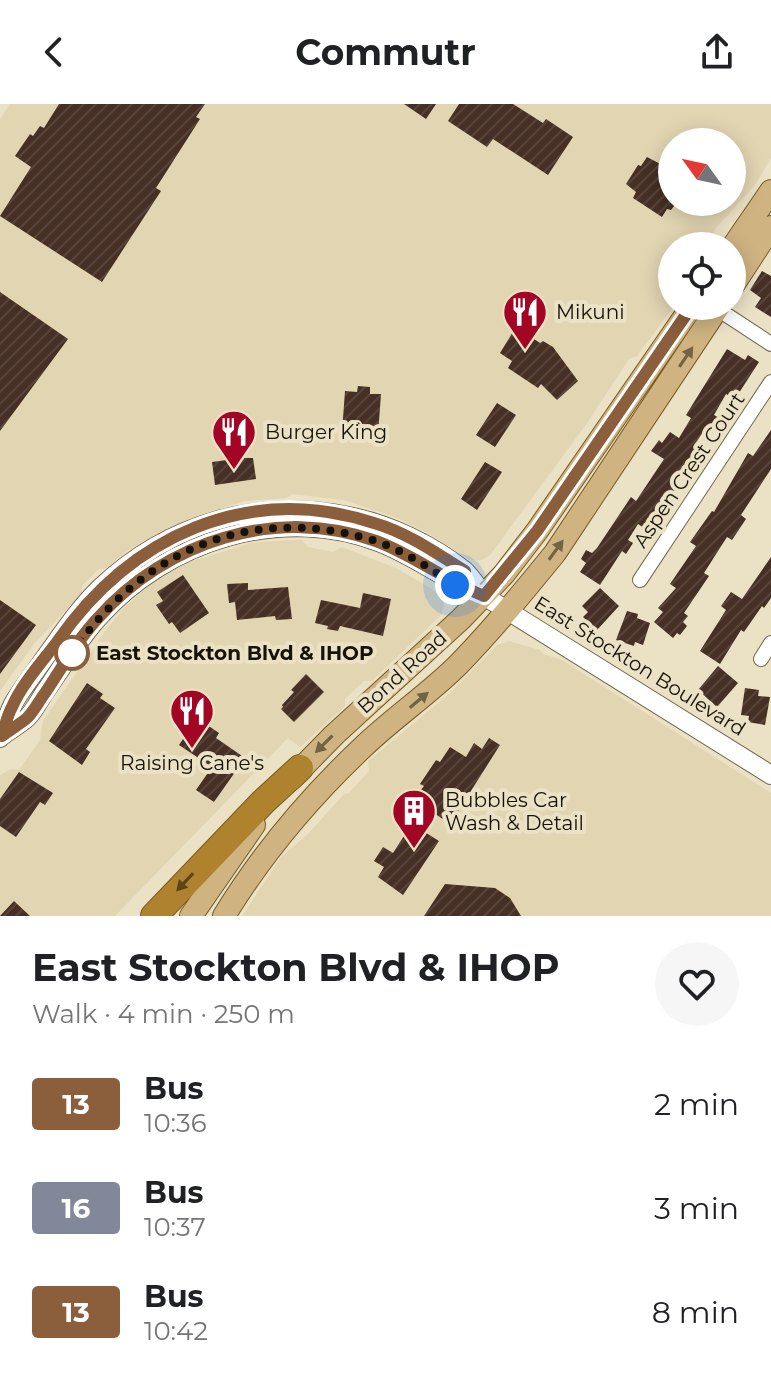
<!DOCTYPE html>
<meta charset="utf-8">
<style>
:root{--surface:#fff;--page:#f6f6f6;--text:#202124;--muted:#757577}
body{margin:0;font-family:Montserrat,sans-serif;background:var(--page);color:var(--text);height:100vh;display:flex;flex-direction:column;font-size:30px;white-space:nowrap}
*{box-sizing:border-box;margin:0}
p{font-size:26px;color:var(--muted)}
.icon{flex:none;width:44px;height:44px;fill:none;stroke:currentColor;stroke-width:2;stroke-linecap:round;stroke-linejoin:round}
.map{position:relative;height:812px;overflow:hidden}
.side{display:flex;flex-direction:column;background:var(--surface);flex:1}
.side>*{flex:none}
.badge{padding:0 16px;border-radius:6px;font-size:28px;line-height:52px}
.needle{width:52px;rotate:303deg}
.fabs{position:absolute;left:658px;top:24px;display:grid;gap:16px}
.fabs a{display:grid;place-items:center;width:88px;height:88px;border-radius:50%;background:var(--surface);box-shadow:0 4px 20px #0003;font-size:40px}
.you{position:absolute;width:40px;height:40px;margin:-20px;border:6px solid #fff;border-radius:50%;background:#1a73e8;box-shadow:0 0 0 12px #1a73e833}
.map>.badge{position:absolute;translate:-50% -50%;box-shadow:0 0 0 4px #fff}
.round{display:grid;place-items:center;flex:none;width:84px;height:84px;border-radius:42px;background:var(--page)}
.summary{display:flex;align-items:center;justify-content:space-between;height:136px;padding:0 32px}
h1{font-size:38px;font-weight:700;line-height:60px}
ul{padding:0;list-style:none}
li{display:flex;align-items:center;gap:24px;height:104px;padding:0 32px}
li div{flex:1}
li b{display:block;font-size:30px}
li em{font-style:normal}
li .badge{min-width:88px;font-weight:700;text-align:center}
header{display:flex;justify-content:space-between;align-items:center;height:104px;padding:0 32px;background:var(--surface);font-size:36px;font-weight:700}
.map>svg:first-child{display:block}
</style>
<header><svg class="icon" aria-label="back" viewBox="0 0 24 24"><path d="M15 5l-7 7 7 7"/></svg>Commutr<svg class="icon" aria-label="share" viewBox="0 0 24 24"><path d="M12 15V3M7 8l5-5 5 5M5 13v7h14v-7"/></svg></header>
<div class="map">
<svg width="771" height="812" viewBox="0 0 771 812">
<defs>
<pattern id="building-hatch" width="6" height="6" patternUnits="userSpaceOnUse" patternTransform="scale(2)"><rect width="6" height="6" fill="#462f24"/><path d="M-1 1l2-2M0 6l6-6M5 7l2-2" fill="none" stroke="#57443a"/></pattern>
</defs>
<rect width="100%" height="100%" fill="#ebe1c5"/>
<path fill="#e2d5b2" fill-rule="evenodd" d="M10,0H771V54L755,81L716,124L705,142H672V205L637,252L629,255L585,322L490,451L480,457L469,455L430,430L397,414L344,396L292,390L286,394L245,397L202,410L162,427L130,445L106,464L99,465L82,482V489L34,540L0,587V15ZM672,38H732V98H672Z
M287,436H302L308,443L333,448L342,443L398,465L440,490L444,500L442,510L372,577H364L345,595V602L300,643L288,634L115,812H0V671L11,665L19,666L40,636L43,617L106,526L124,504L151,480L186,459L251,439Z
M509,537L540,546L543,550L562,556L771,689V812H242L281,753L308,730L344,690L349,689L369,667L368,657L450,589L497,541Z"/>
<path fill="url(#building-hatch)" d="M59,0H205L196,13L200,15L156,84L161,87L102,178L0,112L31,63L15,52L30,30L33,32L40,22L44,24Z
M404,0H436L426,15Z
M459,0H513L543,19L546,15L573,33L548,71L493,35L487,43L448,17Z
M647,53L672,66V98H677L671,106L667,105L662,113L633,94L636,88L626,80L638,61L641,62Z
M762,167L771,172V213L755,203L761,194L750,186Z
M0,188L68,235L0,327Z
M516,223L540,239L543,237L553,243L578,277L557,296L541,280L538,284L508,264L512,257L500,249Z
M727,245L745,256L748,251L759,258L735,295L726,290L714,311L721,315L712,329L705,325L695,340L702,345L692,359L689,357L674,379L678,382L655,417L650,414L644,424L638,420L628,436L633,439L626,450L622,447L600,481L580,468L586,459L581,455L586,446L592,449L597,444L631,393L636,397L664,355L651,347L659,336L662,339L670,328L679,334L691,314L686,311Z
M358,282L370,283V290H381L378,331L342,328L345,287L357,288Z
M497,299L516,311L495,343L476,331Z
M771,326V365L741,411L746,415L732,436L727,433L704,469L709,472L684,509L688,512L683,518L687,522L680,531L677,529L673,534L654,518L663,508L658,504L676,484L670,480L696,442L690,438L712,407L714,408L748,349L753,352Z
M242,354H253L256,375L215,381L212,358Z
M485,358L502,368L477,406L461,395Z
M771,453V494L764,504L762,502L744,528L741,526L720,560L700,547L726,506L721,502L731,488L742,495Z
M183,471L209,509L180,529L172,518L169,520L156,501L163,497L157,488Z
M248,479V486L288,483L292,515L276,516L275,512L237,516L235,498L229,499L227,480Z
M600,484L619,502L597,526L583,513L588,508L582,502Z
M363,489L391,495L383,532L340,522L338,527L327,525L328,522L315,519L321,496L360,504Z
M0,496L36,521L0,570Z
M627,507L638,510L637,514L650,519L643,541L635,538L634,542L616,536Z
M718,562L738,579L717,603L698,586Z
M306,570L324,588L294,618L281,605L283,603L282,601L294,588L291,586Z
M87,579L103,590L100,594L115,604L86,645L90,648L82,661L49,637Z
M745,584L759,586L758,592L770,593L765,621L748,618L749,612L741,611Z
M197,614L219,629L216,634L245,654L214,698L196,686L212,663L179,641Z
M489,634L500,641L450,720L431,707L420,725L439,737L403,791L378,773L384,763L374,757L383,743L393,749L411,721L400,713L424,682L420,680L436,656L440,658L450,643L466,653L474,639L482,645Z
M19,668L53,689L45,701L40,698L16,733L0,722V695Z
M445,780L495,784L510,794L521,812H424Z
M14,797L30,812H0Z"/>
<g fill="none" stroke-linecap="round" stroke-linejoin="round">
<g stroke="#726950" stroke-width="16">
<path id="minor" d="M713,202L771,240
M640,476L771,278
M761,555L771,539"/>
</g>
<g stroke="#726950" stroke-width="20">
<path id="tertiary" d="M2,632C10,626 20,620 27,614C34,607 39,597 44,589C62,564 78,536 98,514C167,436 282,400 381,439C418,454 448,478 484,492L771,671
M0,634C6,624 7,611 13,600C22,584 34,570 44,555C62,530 79,504 101,483C169,419 257,394 348,412C389,420 431,440 464,466C471,472 477,482 483,490"/>
</g>
<g stroke="#795b21" stroke-width="24">
<path id="primary" d="M732,144L771,87
M732,183L771,123
M291,675L334,631L461,515L504,470L537,427L692,202
M191,812L254,721
M224,812C262,750 310,693 363,643C393,614 429,590 459,560C493,525 524,487 555,449L719,202"/>
</g>
<g stroke="#795b21" stroke-width="28">
<path id="motorway" d="M154,812L263,698L300,664"/>
</g>
<use href="#minor" stroke="#fff" stroke-width="14"/>
<use href="#tertiary" stroke="#fff" stroke-width="18"/>
<use href="#primary" stroke="#cfb482" stroke-width="22"/>
<use href="#motorway" stroke="#af822e" stroke-width="26"/>
</g>
<defs><path id="oneway-solid" d="M-6-.8H1V-3.2L6.5 0L1 3.2V.8H-6Z" transform="scale(2)"/></defs>
<g fill="#726345">
<use href="#oneway-solid" transform="translate(686 253) rotate(-56)"/>
<use href="#oneway-solid" transform="translate(556 446) rotate(-54)"/>
<use href="#oneway-solid" transform="translate(419 596) rotate(-40)"/>
<use href="#oneway-solid" transform="translate(324 640) rotate(135)"/>
</g>
<use fill="#5a4419" href="#oneway-solid" transform="translate(185 778) rotate(133)"/>
<g fill="none" stroke-linecap="round" stroke-linejoin="round">
<g stroke="#fff" stroke-width="18">
<path id="line" d="M465,467C436,449 408,429 374,419C247,378 131,432 57,538C42,558 22,580 12,603C7,612 5,622 2,632C10,626 20,620 27,614C34,607 39,597 45,589C62,564 77,536 98,514C165,438 277,401 376,437C414,451 446,477 484,492L537,427L692,202"/>
</g>
<use href="#line" stroke="#8b5e3c" stroke-width="12"/>
<path stroke="#151208" stroke-width="8" stroke-dasharray="0 14.4" d="M72,549C142,448 247,400 369,435C400,444 428,463 455,481"/>
</g>
<defs>
<g id="restaurant-pin" transform="scale(2.3)"><path d="M0 17L-7.5 6A9.5 9.5 0 1 1 7.5 6Z" fill="#a30625" stroke="#ebe1c5"/><path d="M-5-6h1v4h1v-4h1v4h1v-4h1v5L-1.5 .5V6h-2V.5L-5-1ZM5-6V6H3V1.5H1.5Q1.5-4 5-6Z" fill="#fff"/></g>
<g id="building-pin" transform="scale(2.3)"><path d="M0 17L-7.5 6A9.5 9.5 0 1 1 7.5 6Z" fill="#a30625" stroke="#ebe1c5"/><path d="M-4-6H4V6H1V3H-1V6H-4ZM-2.5-4.3h1.7v1.8h-1.7ZM.8-4.3h1.7v1.8H.8ZM-2.5-1h1.7V.8h-1.7ZM.8-1h1.7V.8H.8Z" fill="#fff"/></g>
</defs>
<g fill-rule="evenodd">
<use href="#restaurant-pin" x="525" y="208"/>
<use href="#restaurant-pin" x="234" y="328"/>
<use href="#restaurant-pin" x="192" y="607"/>
<use href="#building-pin" x="414" y="707"/>
</g>
<circle fill="#fff" stroke="#8b5e3c" stroke-width="4" cx="72" cy="549" r="16"/>
<g text-anchor="middle" dominant-baseline="central" stroke-width="8" stroke-linejoin="round" paint-order="stroke">
<g font-size="20" fill="#151208" stroke="#ebe1c5" text-anchor="start">
<text x="556" y="208">Mikuni</text>
<text x="265" y="328">Burger King</text>
<text x="192" y="659" text-anchor="middle">Raising Cane's</text>
<text x="445" y="696">Bubbles Car<tspan x="445" dy="23">Wash &amp; Detail</tspan></text>
</g>
<g font-size="20" fill="#151208" stroke="#ebe1c5">
<text transform="translate(689 366) rotate(-56)">Aspen Crest Court</text>
<text transform="translate(640 562) rotate(32)">East Stockton Boulevard</text>
<text transform="translate(402 568) rotate(-42)">Bond Road</text>
</g>
<g font-size="20" font-weight="bold" fill="#151208" stroke="#ebe1c5" text-anchor="start">
<text x="96" y="549">East Stockton Blvd &amp; IHOP</text>
</g>
</g>
</svg>
<div class="fabs">
<a><svg class="needle" viewBox="-14 -14 28 28"><path d="M0-13l5 13h-10z" fill="#e53935"/><path d="M0 13l5-13h-10z" fill="#757577"/></svg></a>
<a><svg class="icon" aria-label="locate" viewBox="0 0 24 24"><circle cx="12" cy="12" r="6"/><path d="M12 2v4M12 18v4M2 12h4M18 12h4"/></svg></a>
</div>
<div class="you" style="left:455px;top:481px"></div>
</div>
<section class="side">
<div class="summary"><div><h1>East Stockton Blvd &amp; IHOP</h1><p>Walk · 4 min · 250 m</p></div><a class="round"><svg class="icon" aria-label="heart" viewBox="0 0 24 24"><path d="M12 20l-8-8c-3-5 5-10 8-4 3-6 11-1 8 4z"/></svg></a></div>
<ul>
<li><span class="badge" style="background:#8b5e3c;color:#fff">13</span><div><b>Bus</b><p>10:36</p></div><em>2 min</em></li>
<li><span class="badge" style="background:#818899;color:#fff">16</span><div><b>Bus</b><p>10:37</p></div><em>3 min</em></li>
<li><span class="badge" style="background:#8b5e3c;color:#fff">13</span><div><b>Bus</b><p>10:42</p></div><em>8 min</em></li>
</ul>
</section>
